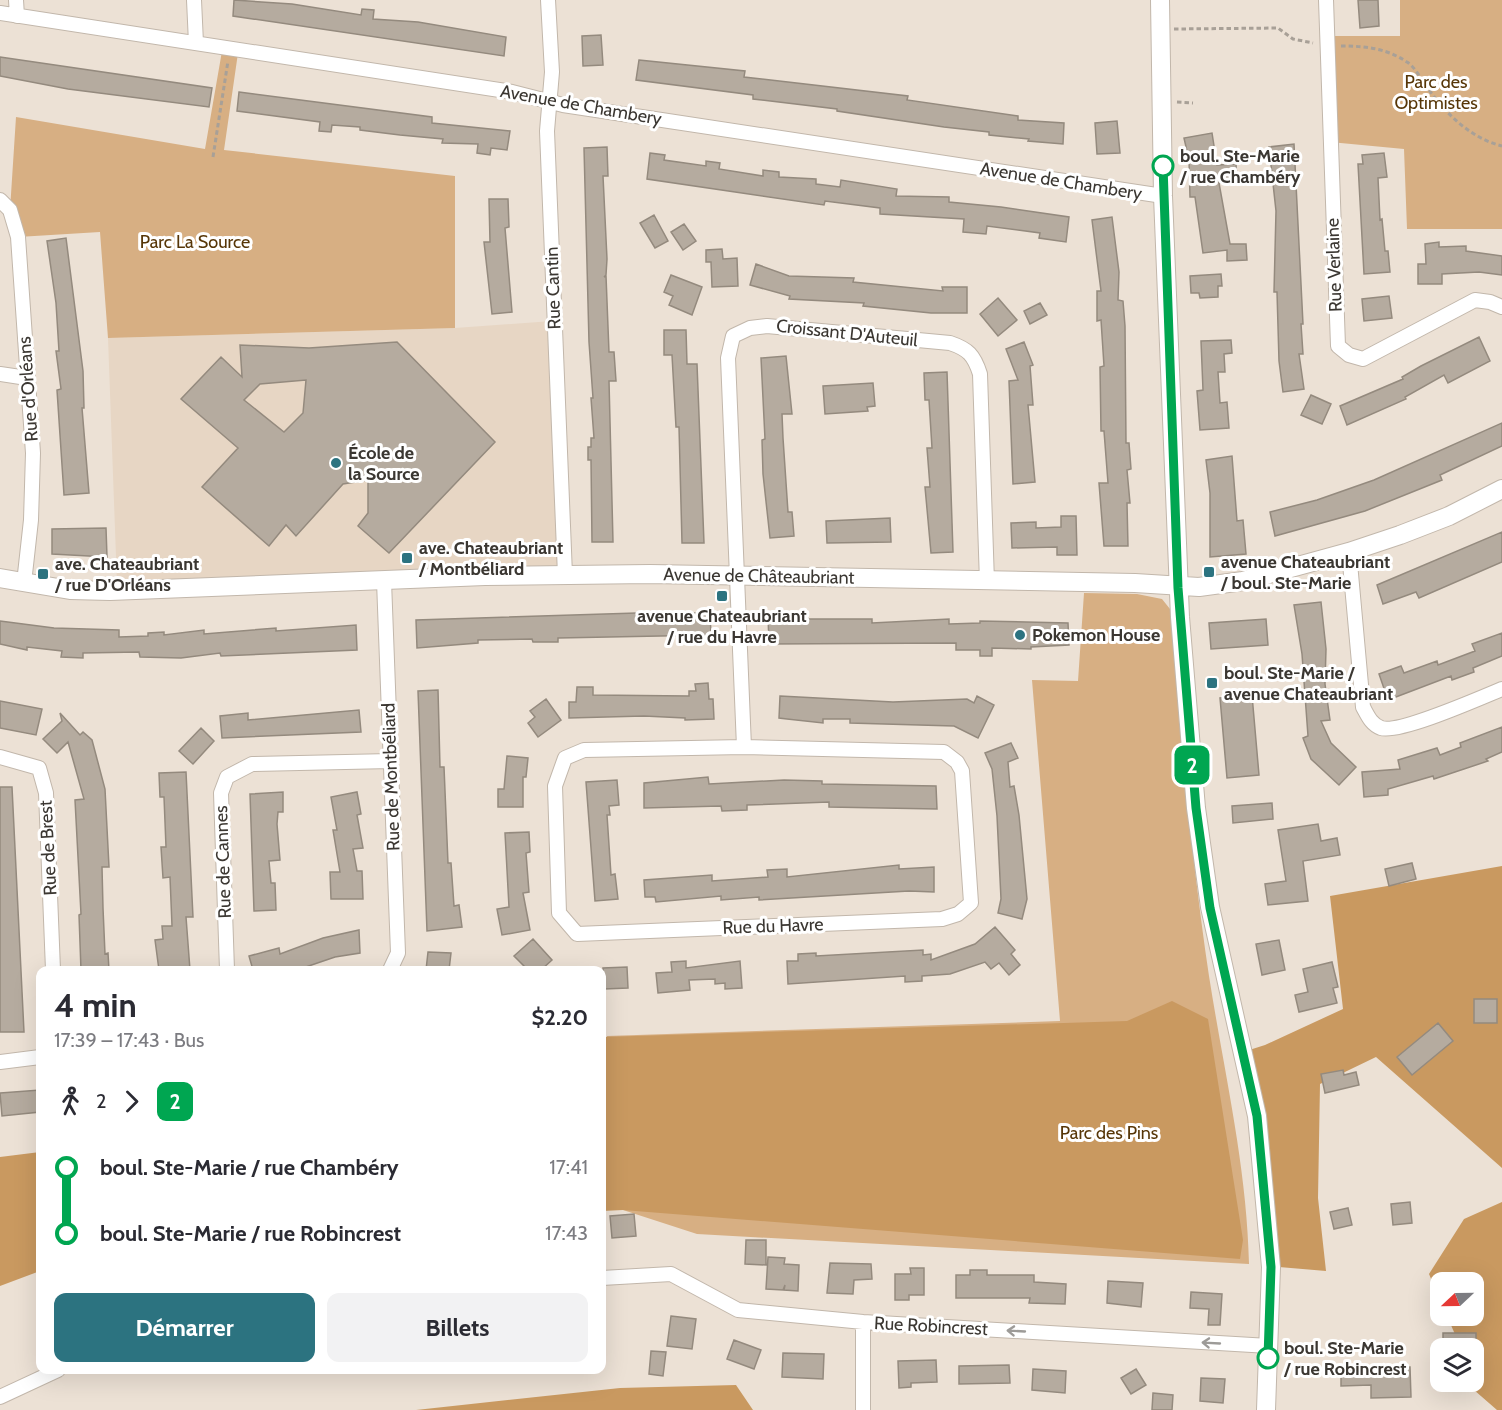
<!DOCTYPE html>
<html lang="fr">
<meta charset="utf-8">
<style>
:root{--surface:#fff;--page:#f2f2f3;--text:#2b2b33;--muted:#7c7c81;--accent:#2c7380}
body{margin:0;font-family:Cabin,sans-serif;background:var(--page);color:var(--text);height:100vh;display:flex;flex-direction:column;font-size:22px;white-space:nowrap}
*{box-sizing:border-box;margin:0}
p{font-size:20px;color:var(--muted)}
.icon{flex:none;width:33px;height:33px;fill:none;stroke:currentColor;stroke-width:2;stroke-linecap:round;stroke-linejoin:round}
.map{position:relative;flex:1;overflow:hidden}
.details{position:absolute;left:36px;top:966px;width:570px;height:408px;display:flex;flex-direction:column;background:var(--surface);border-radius:12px;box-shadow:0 6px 24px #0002}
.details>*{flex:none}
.badge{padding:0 12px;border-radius:9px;font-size:21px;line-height:39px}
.needle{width:39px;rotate:248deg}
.fabs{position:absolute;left:1430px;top:1272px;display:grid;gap:12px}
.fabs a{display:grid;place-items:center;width:54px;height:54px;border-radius:12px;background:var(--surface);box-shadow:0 6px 24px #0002;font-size:30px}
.map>.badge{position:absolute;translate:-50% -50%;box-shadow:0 0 0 3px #fff}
.legs{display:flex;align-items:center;gap:9px;height:66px;padding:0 18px;font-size:20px}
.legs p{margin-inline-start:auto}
.summary{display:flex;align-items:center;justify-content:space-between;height:102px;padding:0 18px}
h1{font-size:33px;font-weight:700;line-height:45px}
.action{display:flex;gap:12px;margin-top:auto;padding:12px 18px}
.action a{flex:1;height:69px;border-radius:12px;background:var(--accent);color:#fff;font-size:24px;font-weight:700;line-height:69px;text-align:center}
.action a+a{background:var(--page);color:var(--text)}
ul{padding:0 18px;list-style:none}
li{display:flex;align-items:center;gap:21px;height:66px;font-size:22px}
li i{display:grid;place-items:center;width:9px;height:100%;margin:0 8px;background:currentColor}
li i::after{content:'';width:15px;height:15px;margin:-8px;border:4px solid;border-radius:50%;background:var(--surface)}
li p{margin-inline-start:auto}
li:first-child i{background:linear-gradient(#0000 50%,currentColor 0)}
li:last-child i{background:linear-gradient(currentColor 50%,#0000 0)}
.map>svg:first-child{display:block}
</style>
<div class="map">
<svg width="1502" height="1410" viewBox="0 0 1502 1410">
<rect width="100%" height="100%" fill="#ece1d5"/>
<path fill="#e7d6c4" d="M552,321L565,575L117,584L108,338L455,328Z"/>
<path fill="#d7af83" d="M1400,0H1502V229H1407L1404,149L1330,142L1326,36H1400Z
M222,51L238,53L224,150L455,176V328L108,338L100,232L18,237L10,210L16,117L205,149Z
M1084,593L1137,594L1162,599L1174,614C1181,736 1191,856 1209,976C1224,1072 1247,1167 1249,1264L697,1234L623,1210L607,1036L1060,1021L1032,680L1078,681Z"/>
<path fill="#c99960" d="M1502,866V1168L1376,1057L1320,1084L1318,1198L1326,1271L1279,1267L1243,1052L1265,1045L1343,1009L1330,896Z
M1172,1001L1208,1019L1243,1240L1240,1259L623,1210L602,1211V1037L1127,1021Z
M40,1152V1271L0,1286V1157Z
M1502,1202V1410H1497L1474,1390L1473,1348H1461L1447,1316H1473V1282H1440V1300L1429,1274L1464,1219Z
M736,1385L753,1410H416L620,1388Z"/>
<path fill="#b5ab9f" stroke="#948a7e" stroke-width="1.5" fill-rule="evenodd" d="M234,0L292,4L361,15L362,9L374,10L373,19L418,22L506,37L504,56L233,16Z
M1358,0H1378L1379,26L1360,28Z
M601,35L603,65L583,66L582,36Z
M0,57L212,88L209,107L68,89L0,76Z
M639,60L745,71L744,77L908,96L907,100L1018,116V120L1064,123L1063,144L1028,141L1029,139L989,135V132L944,127L837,111V109L753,99V95L636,80Z
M239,92L432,117V123L510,131L507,150L491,148L490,155L477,153L478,144L442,143L443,139L400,135L360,130V127L332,125L331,132L319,131L320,122L237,111Z
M1117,121L1120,153L1097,154L1095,123Z
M1212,133L1217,165L1236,164L1237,183H1219L1230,244H1246L1247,260L1227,261V250L1203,253L1195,197H1190L1189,160L1184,138Z
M1294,144L1303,324H1301L1303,354H1299L1304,389L1283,392L1279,361L1277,292H1274L1276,211L1269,147Z
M607,147L608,176H603L607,259L606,275L604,277L606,276L609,352H614L616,381H609L613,542H592L591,460H588V447H591V438H594L591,398H593L589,342L584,148Z
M650,153L665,155L664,160L706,166V161L720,163L719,169L763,176V170L779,172V177L816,179V184L840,187L841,180L897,189L896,196L949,197V202L1001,207L1069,217L1066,242L1039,238L1040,233L987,226L986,234L963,232L964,219L880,214V208L825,201L824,205L647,179Z
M1384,153L1387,177L1378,178L1380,220L1382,219L1385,251H1388L1390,272L1364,274L1358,164H1363L1362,155Z
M489,199H508L509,227L505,228L512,312L492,314L484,242H490Z
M654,215L668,241L655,248L640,223Z
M1112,217L1119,272L1118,300L1123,301L1125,326L1126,443H1129L1131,469L1127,470L1130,503H1127L1128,546H1104L1099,483H1108L1104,431H1101L1100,367L1104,366L1101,320L1097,321V291H1101L1092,220Z
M684,224L696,241L683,250L671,232Z
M66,238L83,371L84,408H82L89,493L64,495L57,390L61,389L56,351H59L56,303L47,241Z
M1439,242V247L1466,246V251L1502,256V275L1479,272L1442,274V284H1418V264H1426L1425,244Z
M722,249L723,259L737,258L738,286L712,287L711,262H706V250Z
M756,264L789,276L854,278L853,282L943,291L942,287H967V313H931L863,306L864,303L789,299L790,296L750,285Z
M1221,274L1222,286H1218V297L1200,298L1199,293H1191L1190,276Z
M671,275L702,287L692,315L669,305L673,296L664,292Z
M1389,296L1392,318L1364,321L1362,299Z
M998,298L1017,320L998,336L980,314Z
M1040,303L1047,315L1030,324L1024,311Z
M664,330H686L687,364H697L704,543H682L679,427H676L672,355H664Z
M1479,337L1490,361L1448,383L1444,375L1405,397L1406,399L1347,425L1340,406L1403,379L1402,377L1421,366Z
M1231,340L1232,353L1224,354L1225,372H1218L1220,403L1227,402L1229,428L1200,430L1197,391L1203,390L1201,341Z
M397,342L495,442L389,553L358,526L368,513V480L343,484L296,536L286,525L269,546L202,487L238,448L181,399L221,357L242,377L240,345L309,348ZM306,380L303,413L284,432L244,400L260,384Z
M1024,342L1033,365L1030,366L1033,405H1028L1035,482L1013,484L1009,381L1018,380L1006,349Z
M786,356L792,414H782L783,438L788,512H792L794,536L770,538L763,474L762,440L765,439L761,358Z
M947,372L953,552L931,553L925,487H930L927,448H932L929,400H925L924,373Z
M873,383L875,406L867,407L868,411L825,414L823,386Z
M1311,395L1331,404L1322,424L1301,415Z
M1502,423V446L1440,475L1442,480L1365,511L1275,536L1270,512L1317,500L1374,480Z
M1232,456L1237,521L1243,520L1246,554L1210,557V493L1206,460Z
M1061,516H1076L1077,555H1057V547L1012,548L1011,523L1036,522V528L1061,527Z
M890,518L891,542L827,543L826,521Z
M106,528L107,557L52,554V529Z
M1502,532V562L1419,598L1416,592L1383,604L1377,585Z
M1321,602L1326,649L1325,684L1330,720L1321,721L1331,743L1356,767L1339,785L1311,759L1303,738L1308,736L1302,654L1294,605Z
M637,613H710L711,635L558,638V642H533L532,639L478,640V643L417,648L416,620Z
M792,615V619H872V623L949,619V624L980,623V621L1068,623L1069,645L1031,647V649L992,648V656H980V650H956V643L769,644L768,616Z
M1266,619L1268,645L1211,649L1209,623Z
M0,621L54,628L119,630V637L148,636V633L164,632V635L204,630V634L276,628V631L356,625L357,650L221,656L220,653L181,658L140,657L139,652L83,653V658L61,657L62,651L27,647V650L0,644Z
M1502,633V656L1473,668L1474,672L1452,680L1451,676L1388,700L1379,674L1401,666L1404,673L1437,661L1438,665L1475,651L1472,644Z
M708,683L709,699H713L714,719L685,720V718L644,716L569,718V702H576L577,687H593V695L689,696V691H696L695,684Z
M438,690L440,767H444L448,863H451L454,906L459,905L462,927L427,931L418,691Z
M1252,695L1259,775L1227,778L1220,698Z
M780,696L893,702L967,699L974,703L977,696L994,705L978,738L954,726L850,723V719H823V723L787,719L779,718Z
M546,699L561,720L538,737L528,723L535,717L530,711Z
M0,701L42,709L36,735L0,728Z
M359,710L361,732L222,738L220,716L248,713V720Z
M60,713L80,735L83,732L92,740L105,789L109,867H102L103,908L105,954L108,953L109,970H81L79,915L81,914L75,800L84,799L68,742L57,753L43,739L62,721Z
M1502,727V752L1486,759L1488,761L1434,779L1433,776L1388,789V795L1364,797L1362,772L1400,769L1398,760L1437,748L1440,755L1461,747L1460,743Z
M201,728L214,741L193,764L179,751Z
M1011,743L1018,758L1008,762L1010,787L1014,786L1019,815L1027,899L1022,919L998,913L1001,899L997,816L992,769L985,753Z
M507,756L528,758L526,777H523V807H498V789H504Z
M186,772L193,917H186L190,970H159L155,940L163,939L162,926H172L170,877L163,878L161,847H166L164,797H160L159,773Z
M708,777L709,784L784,780L822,781V784L936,786L937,809L829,807V802L747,805V810L722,811L721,806L644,808V783Z
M617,780L619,805L609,806L610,815H607L611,875L615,874L618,899L595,901L586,782Z
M0,787H12L24,1032H0Z
M283,792V812H278L277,824L280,860L269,861L271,883H275L276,910L254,911L250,794Z
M357,792L361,814L357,815L363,848L353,849L357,871H362L363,899H331L330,872H340L333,830H337L331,797Z
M1272,803L1273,819L1233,823L1232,806Z
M1318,824L1321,841L1337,838L1340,855L1303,861L1308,901L1268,905L1265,884L1286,881L1278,830Z
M529,832L530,852L526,853L529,892L523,893L530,930L502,935L497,909L509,907L505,833Z
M1412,863L1416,879L1389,886L1385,869Z
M899,865V869L934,867V892L909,891L759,900V897L721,900V896L656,902L655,897H645L644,880L712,875V881L768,877L767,870L787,869V877Z
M995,927L1015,950L1011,954L1020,965L1009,975L999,963L991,969L985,962L950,974L922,976V981L905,982V976L788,984L787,961H798V954L816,953V956L923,950V955L931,954V960L975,944Z
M359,930L360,953L335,957L297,970H253L249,956L279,948L280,954L323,938Z
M533,939L552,960L541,970H528L514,956Z
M1279,940L1285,970L1262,975L1256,944Z
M428,952L451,953L449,970H426Z
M686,961V968L740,961L742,988L725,989V983L715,984V979L689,980L690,990L658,993L656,973L672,972L671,962Z
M1332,962L1338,987L1333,988L1337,1003L1299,1012L1295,995L1308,992L1303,969Z
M627,967L628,988L604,989L603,968Z
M1474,999H1497V1023H1474Z
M1438,1023L1453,1041L1412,1075L1397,1057Z
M1343,1070L1344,1075L1356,1072L1359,1085L1325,1093L1321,1074Z
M40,1090V1112L2,1116L0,1093Z
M1410,1202L1412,1223L1393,1225L1391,1204Z
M1348,1208L1352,1225L1334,1229L1330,1212Z
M634,1214L636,1236L612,1238L610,1216Z
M746,1240H766V1265L745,1264Z
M768,1257L785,1258L784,1264L799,1265L798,1291L784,1290L785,1285L783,1290L766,1289Z
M830,1263L871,1264L872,1279L854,1280L853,1294L827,1293Z
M910,1268H924V1295H909V1300H895V1274H911Z
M970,1270H987V1275H1034V1282L1066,1284L1065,1304L1029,1303L1030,1298H956V1275H970Z
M1108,1281L1143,1283L1141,1307L1107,1303Z
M1191,1292L1222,1294L1220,1325H1208L1209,1309L1190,1308Z
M671,1316L696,1319L692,1349L667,1346Z
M1443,1333H1476V1348H1443Z
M734,1340L761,1350L754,1369L727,1359Z
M651,1351L666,1352L663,1376L649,1374Z
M783,1353L824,1354L823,1379L782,1377Z
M936,1360L937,1382L911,1383V1387L899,1388L898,1361Z
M1009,1365L1010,1383L959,1384V1366Z
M1410,1367L1411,1397L1371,1398V1385L1341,1386V1369Z
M1033,1369L1066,1371L1065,1393L1032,1390Z
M1136,1369L1146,1385L1131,1394L1121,1378Z
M1201,1378L1225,1379L1223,1403L1200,1401Z
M1153,1393L1173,1395L1172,1410H1152Z"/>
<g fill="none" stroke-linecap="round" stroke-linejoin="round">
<g stroke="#c2b7ab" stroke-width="16">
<path id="minor" d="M16,0L17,16
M194,0L196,43
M548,0L552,72L547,131L565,575
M1326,0L1338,346L1349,355L1363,359L1475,300L1490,302L1502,307
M0,13L512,92L563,105L1163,196
M0,200L10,210L18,237L33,453L31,520L24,583
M0,374L27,378
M1349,552L1363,707C1368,716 1371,724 1381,728C1399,734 1480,698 1502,689
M384,581L398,953L390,970
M744,747L584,750L565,758L555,786L559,913L577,934L942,919L958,914L971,903L962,771L957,762L944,752L744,747L728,358L733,336L750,328L767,326L950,343C968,349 974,355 980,374L987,582
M0,757L39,768L46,793L53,970
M227,970L221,793L227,777L252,764L391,761
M0,1062L40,1057
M602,1278L671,1274L738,1310L863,1322L1269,1346
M863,1322V1410
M0,1397L58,1370"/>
</g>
<g stroke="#c2b7ab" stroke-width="20">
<path id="tertiary" d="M1160,0L1163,196L1180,617L1196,808L1210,907L1257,1116L1271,1267L1266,1410
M0,578L70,590L110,591L485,576L650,574L1135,583L1199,587L1243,581L1349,552L1400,535L1449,516L1502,489"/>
</g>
<path stroke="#a8a097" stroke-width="3" stroke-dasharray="4.5 3" stroke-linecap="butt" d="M1174,29L1278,28L1293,39L1313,43
M1341,46C1365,46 1386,48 1407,62C1415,67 1421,79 1427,87C1445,113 1470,138 1502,146
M1177,102L1193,103
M213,157L228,61"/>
<use href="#minor" stroke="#fff" stroke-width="14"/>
<use href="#tertiary" stroke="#fff" stroke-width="18"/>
</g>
<defs><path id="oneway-shaft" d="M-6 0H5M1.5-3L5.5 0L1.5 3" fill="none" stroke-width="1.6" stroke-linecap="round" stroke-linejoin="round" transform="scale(1.5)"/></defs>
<g stroke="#9d9b98">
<use href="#oneway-shaft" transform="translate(1016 1331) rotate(-177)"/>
<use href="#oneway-shaft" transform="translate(1211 1343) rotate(-177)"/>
</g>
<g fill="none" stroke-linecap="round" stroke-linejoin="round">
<g stroke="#fff" stroke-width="14">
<path id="line-1" d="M1163,166L1178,588L1196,808L1210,908L1257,1116L1271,1267L1268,1358"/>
</g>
<use href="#line-1" stroke="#00a651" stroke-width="9"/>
</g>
<g fill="#fff" stroke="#00a651" stroke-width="3">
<circle cx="1163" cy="166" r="10"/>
<circle cx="1268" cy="1358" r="10"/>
</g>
<g fill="#2c7380" stroke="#fff" stroke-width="2">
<circle cx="336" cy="463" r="6"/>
<rect x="401" y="552" width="12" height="12" rx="3"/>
<rect x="1203" y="566" width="12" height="12" rx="3"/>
<rect x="37" y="568" width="12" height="12" rx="3"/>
<rect x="716" y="590" width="12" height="12" rx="3"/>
<circle cx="1020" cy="635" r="6"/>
<rect x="1206" y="677" width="12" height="12" rx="3"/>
</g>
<g text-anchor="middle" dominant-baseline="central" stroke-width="6" stroke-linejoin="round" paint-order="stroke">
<g font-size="18" fill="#573607" stroke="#fff">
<text x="1436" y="82">Parc des<tspan x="1436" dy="21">Optimistes</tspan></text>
<text x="195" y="242">Parc La Source</text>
<text x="1109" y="1133">Parc des Pins</text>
</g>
<g font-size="18" fill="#3b3732" stroke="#fff">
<text transform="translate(581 105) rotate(10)">Avenue de Chambery</text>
<text transform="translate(1061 181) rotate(9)">Avenue de Chambery</text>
<text transform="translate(1334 265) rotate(-92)">Rue Verlaine</text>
<text transform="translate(553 288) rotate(-92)">Rue Cantin</text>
<text transform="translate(847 333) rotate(6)">Croissant D'Auteuil</text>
<text transform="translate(28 389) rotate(-94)">Rue d'Orléans</text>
<text transform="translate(759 576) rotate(1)">Avenue de Châteaubriant</text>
<text transform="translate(391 777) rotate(-92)">Rue de Montbéliard</text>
<text transform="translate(48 848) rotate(-93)">Rue de Brest</text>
<text transform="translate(223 862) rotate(-92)">Rue de Cannes</text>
<text transform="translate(773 926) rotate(-2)">Rue du Havre</text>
<text transform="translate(931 1326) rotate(3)">Rue Robincrest</text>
</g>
<g font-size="18" font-weight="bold" fill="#3b3732" stroke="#fff" text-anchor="start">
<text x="1180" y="156">boul. Ste-Marie<tspan x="1180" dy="21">/ rue Chambéry</tspan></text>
<text x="1284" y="1348">boul. Ste-Marie<tspan x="1284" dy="21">/ rue Robincrest</tspan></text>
</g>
<g font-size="18" font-weight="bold" fill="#3b3732" stroke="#fff" text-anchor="start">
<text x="348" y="453">École de<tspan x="348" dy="21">la Source</tspan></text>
<text x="419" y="548">ave. Chateaubriant<tspan x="419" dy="21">/ Montbéliard</tspan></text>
<text x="1221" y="562">avenue Chateaubriant<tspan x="1221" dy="21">/ boul. Ste-Marie</tspan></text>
<text x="55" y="564">ave. Chateaubriant<tspan x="55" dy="21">/ rue D'Orléans</tspan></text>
<text x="722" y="616" text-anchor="middle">avenue Chateaubriant<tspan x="722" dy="21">/ rue du Havre</tspan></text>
<text x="1032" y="635">Pokemon House</text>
<text x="1224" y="673">boul. Ste-Marie /<tspan x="1224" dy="21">avenue Chateaubriant</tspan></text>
</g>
</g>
</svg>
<div class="fabs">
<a><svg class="needle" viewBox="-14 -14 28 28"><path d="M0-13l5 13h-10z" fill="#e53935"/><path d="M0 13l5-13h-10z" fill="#7c7c81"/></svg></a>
<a><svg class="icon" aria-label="layers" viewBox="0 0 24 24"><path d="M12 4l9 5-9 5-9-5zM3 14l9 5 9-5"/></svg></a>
</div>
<b class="badge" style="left:1192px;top:765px;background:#00a651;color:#fff">2</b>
<section class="details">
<div class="summary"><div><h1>4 min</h1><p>17:39 – 17:43 · Bus</p></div><b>$2.20</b></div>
<div class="legs"><svg class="icon" aria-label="walk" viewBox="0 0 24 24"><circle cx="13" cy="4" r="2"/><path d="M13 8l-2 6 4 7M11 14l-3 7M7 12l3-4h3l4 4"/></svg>2<svg class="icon" aria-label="forward" viewBox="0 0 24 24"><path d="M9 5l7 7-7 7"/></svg><b class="badge" style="background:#00a651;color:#fff">2</b></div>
<ul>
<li><i style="color:#00a651"></i><b>boul. Ste-Marie / rue Chambéry</b><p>17:41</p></li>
<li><i style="color:#00a651"></i><b>boul. Ste-Marie / rue Robincrest</b><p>17:43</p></li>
</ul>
<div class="action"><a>Démarrer</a><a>Billets</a></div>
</section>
</div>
